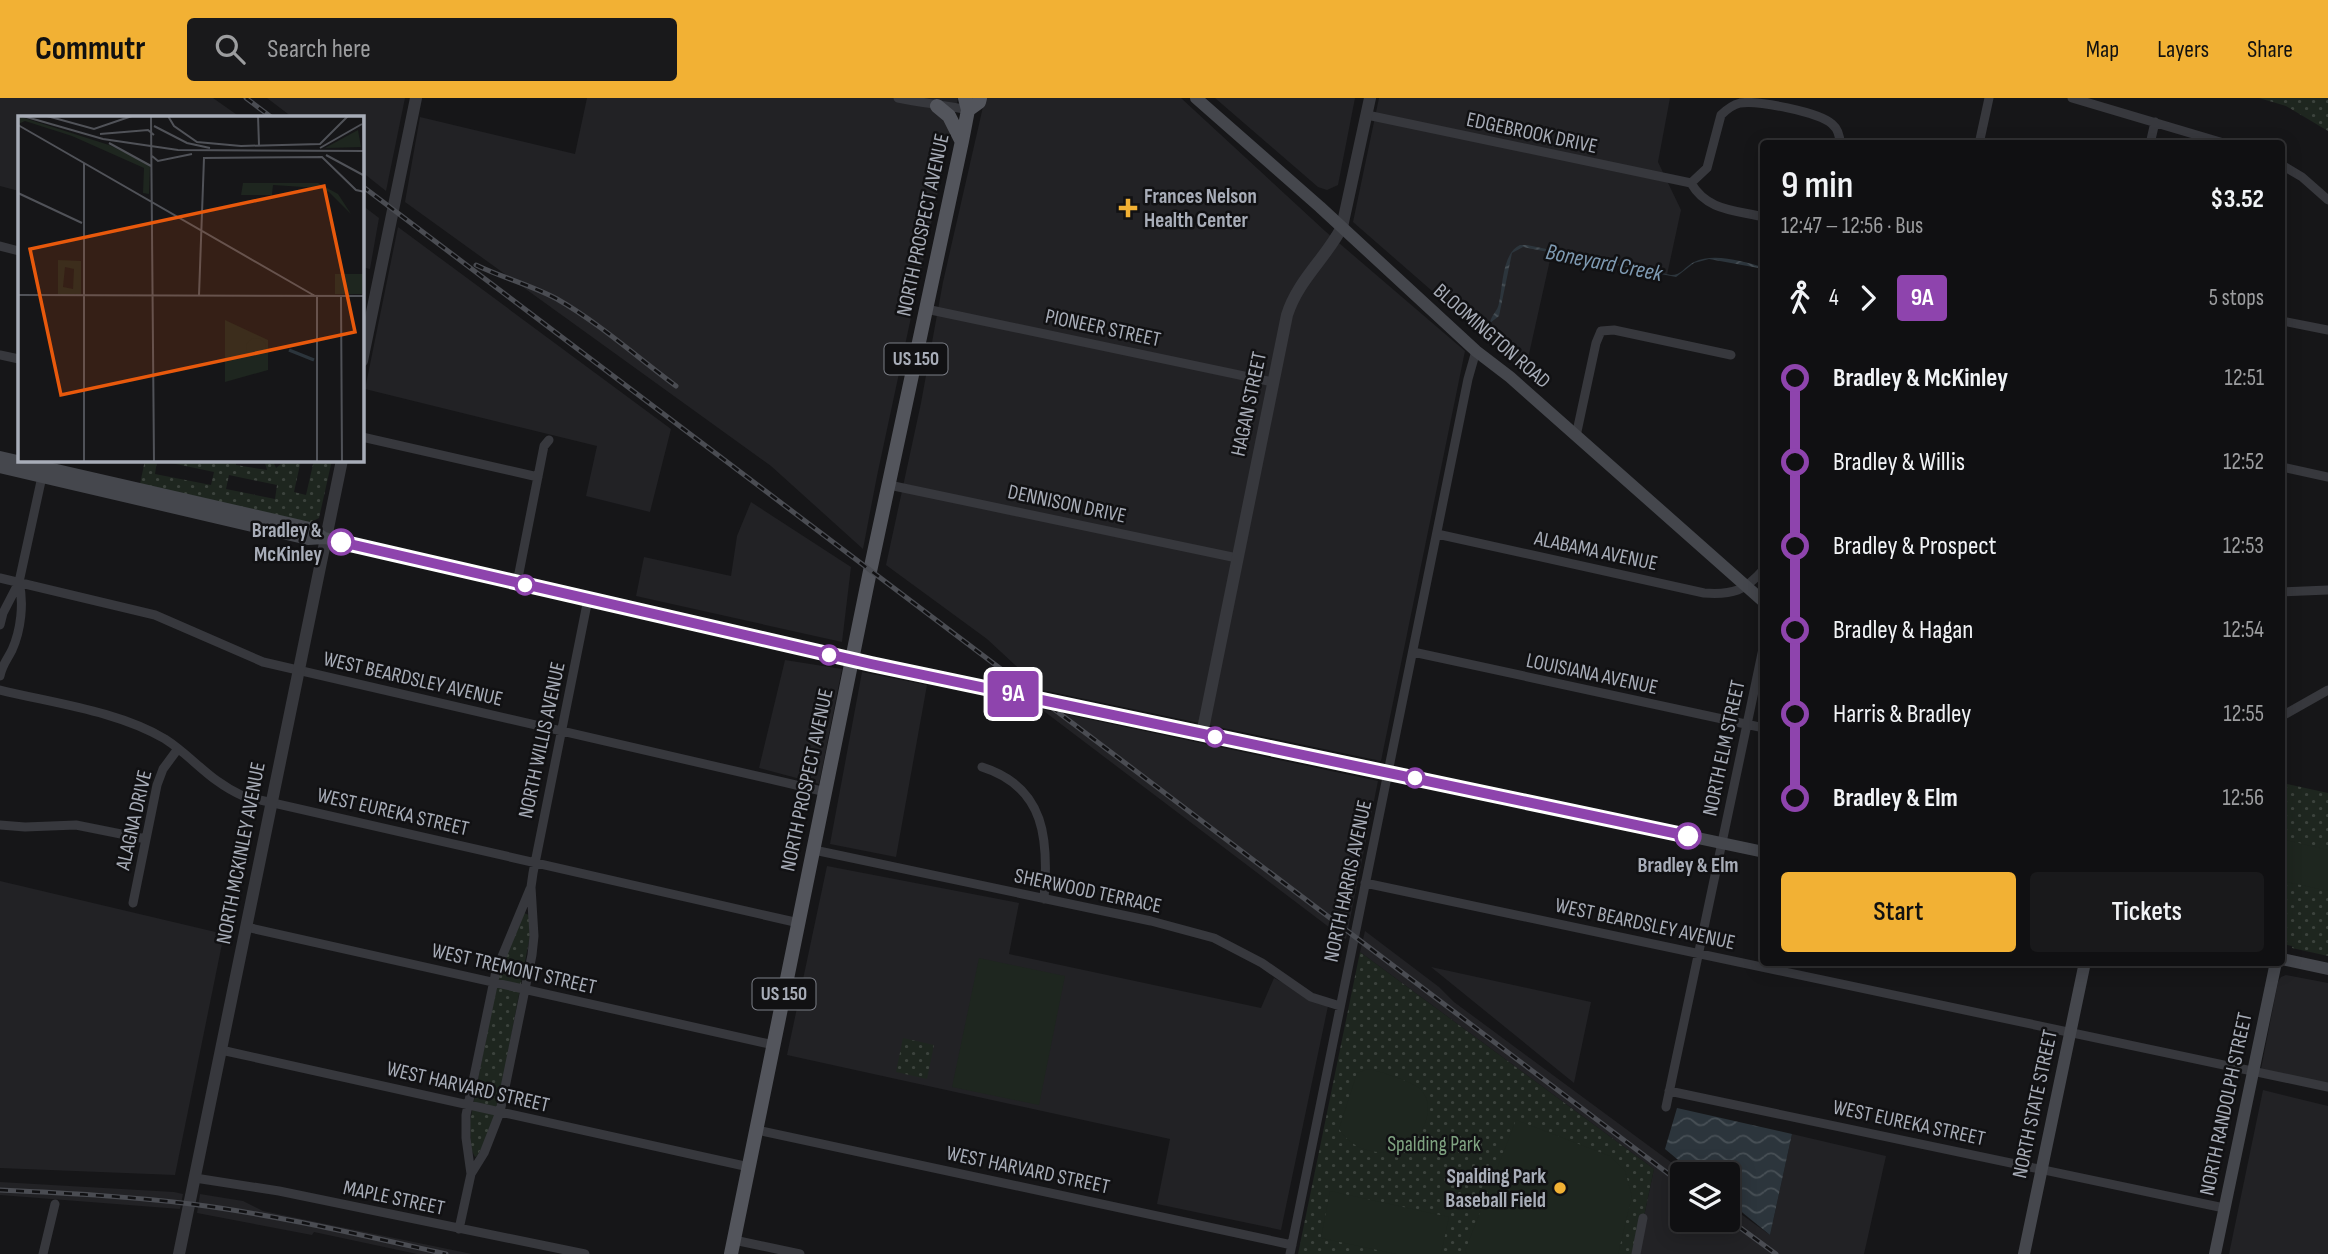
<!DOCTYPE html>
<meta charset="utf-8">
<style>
:root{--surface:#101012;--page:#19191b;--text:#f1f3f6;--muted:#9c9d9f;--line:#303032;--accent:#f2b134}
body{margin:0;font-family:"Sofia Sans Condensed",sans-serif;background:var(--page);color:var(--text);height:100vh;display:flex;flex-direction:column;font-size:26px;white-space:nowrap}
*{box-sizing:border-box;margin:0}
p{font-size:23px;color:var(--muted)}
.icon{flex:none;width:38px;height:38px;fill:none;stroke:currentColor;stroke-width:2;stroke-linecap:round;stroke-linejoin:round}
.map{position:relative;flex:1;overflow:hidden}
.side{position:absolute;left:1760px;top:42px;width:525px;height:826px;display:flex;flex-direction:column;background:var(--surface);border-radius:7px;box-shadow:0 4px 18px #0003,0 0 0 2px var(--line)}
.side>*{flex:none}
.badge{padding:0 14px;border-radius:5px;font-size:24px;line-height:46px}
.fabs{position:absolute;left:1670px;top:1064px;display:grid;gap:14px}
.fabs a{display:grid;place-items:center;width:70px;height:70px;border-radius:7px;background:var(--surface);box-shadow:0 4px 18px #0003,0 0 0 2px var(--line);font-size:35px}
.map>.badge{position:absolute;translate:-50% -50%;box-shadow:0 0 0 4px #fff}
.legs{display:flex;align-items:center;gap:10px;height:77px;padding:0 21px;font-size:23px}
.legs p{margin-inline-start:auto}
.overview{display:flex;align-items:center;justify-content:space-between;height:119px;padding:0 21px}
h1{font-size:38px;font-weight:600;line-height:52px}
.action{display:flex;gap:14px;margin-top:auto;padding:14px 21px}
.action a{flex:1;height:80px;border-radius:7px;background:var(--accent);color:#111;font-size:28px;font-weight:600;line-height:80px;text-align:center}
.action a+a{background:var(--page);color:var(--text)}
ul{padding:0 21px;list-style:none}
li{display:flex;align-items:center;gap:24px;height:84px;font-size:26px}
li i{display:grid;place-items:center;width:10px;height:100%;margin:0 9px;background:currentColor}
li i::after{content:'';width:18px;height:18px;margin:-9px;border:5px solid;border-radius:50%;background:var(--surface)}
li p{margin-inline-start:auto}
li:first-child i{background:linear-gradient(#0000 50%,currentColor 0)}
li:last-child i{background:linear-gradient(currentColor 50%,#0000 0)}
header{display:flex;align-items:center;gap:42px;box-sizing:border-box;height:98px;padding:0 35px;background:var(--accent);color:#111}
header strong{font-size:33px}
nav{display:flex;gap:38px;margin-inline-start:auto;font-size:24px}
.search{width:490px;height:63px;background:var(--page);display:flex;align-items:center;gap:18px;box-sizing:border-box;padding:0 24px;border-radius:7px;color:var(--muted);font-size:26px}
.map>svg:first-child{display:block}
</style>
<header>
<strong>Commutr</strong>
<div class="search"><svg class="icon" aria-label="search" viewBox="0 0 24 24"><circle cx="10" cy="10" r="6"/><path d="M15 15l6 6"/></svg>Search here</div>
<nav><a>Map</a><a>Layers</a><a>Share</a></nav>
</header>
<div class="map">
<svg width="2328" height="1156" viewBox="0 0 2328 1156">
<defs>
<pattern id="grass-dots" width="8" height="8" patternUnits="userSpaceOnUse" patternTransform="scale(1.75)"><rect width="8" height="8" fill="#1e261f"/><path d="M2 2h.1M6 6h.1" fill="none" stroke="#3c433d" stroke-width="1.8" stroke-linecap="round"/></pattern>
<pattern id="water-waves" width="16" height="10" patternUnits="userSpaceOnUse" patternTransform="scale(1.75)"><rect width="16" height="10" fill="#2c353c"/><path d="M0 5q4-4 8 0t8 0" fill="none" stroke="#485056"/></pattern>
</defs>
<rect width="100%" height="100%" fill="#161618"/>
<path fill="#222225" d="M0,0H213L240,19H19V93L0,88Z
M267,0H405L386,93L362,74V19H292Z
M587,0H958L877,378L863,451L771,368L405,104L420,19L575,56Z
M985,0H1181L1325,133L1465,253L1381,663L1042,592L987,541L886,467L921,305L943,184Z
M1215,0H1355L1338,87L1327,92L1318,89Z
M1379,0H1670L1658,64L1681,112L1667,177L1552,153L1525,274L1353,124Z
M362,107L379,120L370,171L362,169Z
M398,129L671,331L650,414L586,398L597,348L365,291Z
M751,404L851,469L842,544L636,498L644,459L731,478L737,438Z
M785,562L842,571L819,686L759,670Z
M862,574L927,587L896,759L830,746Z
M1041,611L1378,683L1346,841L1342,839Z
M827,768L1019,805L1009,856L1261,910L1274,880L1328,908L1281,1132L1157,1106L1170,1041L787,957Z
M0,783L224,836L175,1077L0,1070Z
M1365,833L1439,889L1454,904L1687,1076H1682V1122H1727V1106L1770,1137L1792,1036L1886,1058L1864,1156H1636L1654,1071L1360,854Z
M1431,869L1591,904L1574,985Z
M2286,877L2328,885V986L2261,971L2278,884L2281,879Z
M2263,992L2328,1008V1156H2229Z
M0,1084L174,1094L183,1096L180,1111L0,1097Z
M200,1096L243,1103L263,1113L472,1156H417L314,1134L312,1137L197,1115Z"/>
<path fill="url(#grass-dots)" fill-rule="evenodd" d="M2259,0H2328V33L2286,8Z
M145,362H236V367L267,372L265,365L273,363L276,370L286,362H301L294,394L306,397L314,362H332L319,420L309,425L140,386ZM157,362L214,374L211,387L155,376ZM229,377L277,387L275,401L226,391Z
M2282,685L2328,695V858L2292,850V848L2282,846Z
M524,815L529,817L530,837L500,998L488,1039L477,1058L475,1059L471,1051L470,1024L493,903L502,866Z
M1360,854L1654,1071L1636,1156H1298Z
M903,940L934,947L927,981L896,974Z"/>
<path fill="#1e261f" d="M2282,741L2328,752V793L2282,783Z
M979,860L1065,878L1039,1007L952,989Z
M1368,971C1381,974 1408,982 1419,990C1424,994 1428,1002 1428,1008C1428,1058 1364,1070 1339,1031L1357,975Z
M1516,1022L1610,1058L1625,1073L1632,1098L1618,1156H1467L1465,1153Z
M1330,1093L1449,1119L1441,1156H1396L1321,1140Z"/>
<path fill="url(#water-waves)" d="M1520,147H1527L1671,177C1682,177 1684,169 1694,164C1715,154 1742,164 1764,169V171L1709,161L1694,165L1676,179L1523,149L1512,155L1499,218L1490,225C1491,217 1498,213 1499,205C1503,188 1502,155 1520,147Z
M1677,1010L1792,1036L1770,1137L1727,1102V1076H1695L1665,1051Z"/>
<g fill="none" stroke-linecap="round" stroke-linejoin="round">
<path stroke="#37383d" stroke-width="9" d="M898,0C922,5 945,7 968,12
M2072,0L2227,46
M1367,17L1691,85C1707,113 1735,112 1764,119
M1979,46L1989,0
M2150,46L2155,24
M2282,67L2302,79L2328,102
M1691,85L1707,70L1721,17C1726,12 1732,7 1740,5C1757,2 1819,14 1832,26C1838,31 1840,38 1840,46
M0,148L19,153
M926,211L1273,284
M2282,223L2328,232
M0,257L19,261
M1576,338L1596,245L1601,233L1614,232L1731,257
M362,339L538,379
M2282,369L2328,379
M889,387L1237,460
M1437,436L1704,495C1733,497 1745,493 1764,471
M0,480L155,517L263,564L826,694
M517,485L544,348L549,342
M2282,494L2328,492
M0,527L3,515L19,484L43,374
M1413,554L1764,630
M0,578C2,567 7,562 12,552C21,532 24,505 19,484
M0,592C53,605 118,613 165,641C193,659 209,683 243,698L799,825
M2282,618L2328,592
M982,669C1046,689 1049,743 1044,801
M0,727L25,729L76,727L146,741
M814,752L1151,823L1214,840L1262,865L1311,899L1340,908
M1365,785L2328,989
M133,805L157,687L163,671L177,652
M246,829L774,947
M221,952L749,1069
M1669,993L2224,1110
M1666,1009L1764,546
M757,1032L1292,1147
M471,1076L466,1040V1017L496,873L530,791
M195,1080L279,1093L585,1156
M459,1131L471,1076L484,1055L500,1014L532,857L534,838L531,789L533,775L588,501
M734,1142L800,1156
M43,1156L55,1106
M1290,1156L1468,281L1476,253
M1636,1156L1643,1120"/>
<path stroke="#37383d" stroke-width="12" d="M362,263L416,0
M1202,636L1287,217C1298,182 1326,160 1342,129L1370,0
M179,1156L342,362"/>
<path stroke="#45474d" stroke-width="12" d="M1196,0L1320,109L1476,253L1510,279L1764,504
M0,359L310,430L324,440
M0,369L308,441L325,440L871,566L1764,754
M2282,861L2328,871
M2024,1156L2085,864
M2215,1156L2276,864"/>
<path stroke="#53555c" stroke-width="14" d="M937,8L949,18L961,42
M968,12L979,4L980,0
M731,1156L869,478L962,43L968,12L965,0"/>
<g stroke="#4a4c52" stroke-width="5">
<path id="rail" d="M246,0L271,19
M362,88L1682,1086
M476,167C503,180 531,187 557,201C599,225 637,259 676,288
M0,1092C64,1095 127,1098 191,1106C277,1117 361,1137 446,1156
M1727,1120L1776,1156"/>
</g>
<use href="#rail" stroke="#111113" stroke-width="2.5" stroke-dasharray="8" stroke-linecap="butt"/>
</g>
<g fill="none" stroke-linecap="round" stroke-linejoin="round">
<g stroke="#fff" stroke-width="16">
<path id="line-1" d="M341,444L871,566L1688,738"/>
</g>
<use href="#line-1" stroke="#8e44ad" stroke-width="10"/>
</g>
<g fill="#f2b134" stroke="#111113" stroke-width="2.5">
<path d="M1124.5 99.5h7v7h7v7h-7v7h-7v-7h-7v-7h7z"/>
<circle cx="1560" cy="1090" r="7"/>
</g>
<g fill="#fff" stroke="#8e44ad" stroke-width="3.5">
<circle cx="341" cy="444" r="12"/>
<circle cx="525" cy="487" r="9"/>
<circle cx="829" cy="557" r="9"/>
<circle cx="1215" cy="639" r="9"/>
<circle cx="1415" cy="680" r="9"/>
<circle cx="1688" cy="738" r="12"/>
</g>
<g text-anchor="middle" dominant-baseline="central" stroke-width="5" stroke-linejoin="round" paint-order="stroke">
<g fill="#111113" stroke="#7b7e86" stroke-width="2">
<rect x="884.5" y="245.5" width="63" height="31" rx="5"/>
<rect x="752.5" y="880.5" width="63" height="31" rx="5"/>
</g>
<g font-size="19" font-weight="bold" fill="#a8adb8">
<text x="916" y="261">US 150</text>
<text x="784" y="896">US 150</text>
</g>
<g font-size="21" fill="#a8adb8" stroke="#111113">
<text transform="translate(1532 35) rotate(12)">EDGEBROOK DRIVE</text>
<text transform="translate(923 127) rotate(-78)">NORTH PROSPECT AVENUE</text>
<text transform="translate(1103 230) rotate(12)">PIONEER STREET</text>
<text transform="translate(1492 238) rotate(41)">BLOOMINGTON ROAD</text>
<text transform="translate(1249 306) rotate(-78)">HAGAN STREET</text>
<text transform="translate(1067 406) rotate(12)">DENNISON DRIVE</text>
<text transform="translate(1596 453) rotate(12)">ALABAMA AVENUE</text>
<text transform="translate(1592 576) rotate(12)">LOUISIANA AVENUE</text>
<text transform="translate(413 581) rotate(13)">WEST BEARDSLEY AVENUE</text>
<text transform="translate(542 642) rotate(-78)">NORTH WILLIS AVENUE</text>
<text transform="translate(1724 650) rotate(-78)">NORTH ELM STREET</text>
<text transform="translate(807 682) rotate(-78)">NORTH PROSPECT AVENUE</text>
<text transform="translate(393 714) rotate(13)">WEST EUREKA STREET</text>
<text transform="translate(134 722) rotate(-77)">ALAGNA DRIVE</text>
<text transform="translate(241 755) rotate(-79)">NORTH MCKINLEY AVENUE</text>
<text transform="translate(1348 783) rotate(-78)">NORTH HARRIS AVENUE</text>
<text transform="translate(1088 793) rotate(12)">SHERWOOD TERRACE</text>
<text transform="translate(1645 826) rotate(12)">WEST BEARDSLEY AVENUE</text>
<text transform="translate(514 871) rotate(13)">WEST TREMONT STREET</text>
<text transform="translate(468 989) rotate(13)">WEST HARVARD STREET</text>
<text transform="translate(2035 1006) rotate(-78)">NORTH STATE STREET</text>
<text transform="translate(2226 1006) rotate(-78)">NORTH RANDOLPH STREET</text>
<text transform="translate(1909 1025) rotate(12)">WEST EUREKA STREET</text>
<text transform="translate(1028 1072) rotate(12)">WEST HARVARD STREET</text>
<text transform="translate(394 1100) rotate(12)">MAPLE STREET</text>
</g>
<g font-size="21" font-weight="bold" fill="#a8adb8" stroke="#111113" text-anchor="start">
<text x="1144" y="98">Frances Nelson<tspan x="1144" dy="24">Health Center</tspan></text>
<text x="1546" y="1078" text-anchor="end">Spalding Park<tspan x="1546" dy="24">Baseball Field</tspan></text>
</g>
<g font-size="21" font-weight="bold" fill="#a8adb8" stroke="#111113" text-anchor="end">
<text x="322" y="432">Bradley &amp;<tspan x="322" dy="24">McKinley</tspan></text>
<text x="1688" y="767" text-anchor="middle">Bradley &amp; Elm</text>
</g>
<g font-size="21" fill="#7fa381" stroke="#111113">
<text x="1434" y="1046">Spalding Park</text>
</g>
<g font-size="23" font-style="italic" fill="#7f9bb3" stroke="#111113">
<text transform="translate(1604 165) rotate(11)">Boneyard Creek</text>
</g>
</g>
<g transform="translate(18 18)">
<rect width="346" height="346" fill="#161618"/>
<path d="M0,0L91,29L132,48L131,78L125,77L126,52L54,20L7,5L0,8ZM340,14L343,31L307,32ZM225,67H300L320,78L333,98L311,76L301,72L255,69L254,79H223ZM40,144L63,145V178H40ZM47,151L56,153L55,173L45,171ZM317,158H345L344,178H317ZM207,204L250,224V254L207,266Z" fill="#1e261f" fill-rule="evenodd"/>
<path d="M228 232a10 10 0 1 1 20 0a10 10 0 1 1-20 0Z" fill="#1e261f"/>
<path fill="none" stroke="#2c353c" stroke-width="3.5" d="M271,234L296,244"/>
<path fill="none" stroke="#505258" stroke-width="2" d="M5,0L85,23L160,34L347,35M29,0L76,13L114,0M133,0L136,346M150,0L156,10L179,26L223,30L302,28L330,0M240,0L241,29M345,0L347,76M0,9L297,180M136,10L169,27L192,32M82,18L130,14L136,19M91,27L133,50M302,32L344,8M308,39L345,59M134,40L140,45L174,38M66,47V346M0,77L64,107M0,179L347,180M181,179L186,42L304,41L338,74L347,76M299,180V346M323,180L324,346"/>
<path fill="#e8590c" fill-opacity="0.15" stroke="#e8590c" stroke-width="3.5" d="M306,70L337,216L43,279L12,133Z"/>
<rect width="346" height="346" fill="none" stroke="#a8adb8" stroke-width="3.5"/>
</g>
</svg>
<div class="fabs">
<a><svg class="icon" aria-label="layers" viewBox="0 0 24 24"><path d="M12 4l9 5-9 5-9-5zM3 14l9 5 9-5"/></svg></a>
</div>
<b class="badge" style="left:1013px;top:596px;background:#8e44ad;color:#fff">9A</b>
<section class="side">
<div class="overview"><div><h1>9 min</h1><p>12:47 – 12:56 · Bus</p></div><b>$3.52</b></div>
<div class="legs"><svg class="icon" aria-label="walk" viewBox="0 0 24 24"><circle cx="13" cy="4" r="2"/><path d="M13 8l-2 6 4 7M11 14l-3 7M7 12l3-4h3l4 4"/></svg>4<svg class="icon" aria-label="forward" viewBox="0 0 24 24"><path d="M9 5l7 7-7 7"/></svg><b class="badge" style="background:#8e44ad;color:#fff">9A</b><p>5 stops</p></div>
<ul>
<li><i style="color:#8e44ad"></i><b>Bradley &amp; McKinley</b><p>12:51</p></li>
<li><i style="color:#8e44ad"></i><span>Bradley &amp; Willis</span><p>12:52</p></li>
<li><i style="color:#8e44ad"></i><span>Bradley &amp; Prospect</span><p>12:53</p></li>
<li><i style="color:#8e44ad"></i><span>Bradley &amp; Hagan</span><p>12:54</p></li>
<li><i style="color:#8e44ad"></i><span>Harris &amp; Bradley</span><p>12:55</p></li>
<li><i style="color:#8e44ad"></i><b>Bradley &amp; Elm</b><p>12:56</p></li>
</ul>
<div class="action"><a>Start</a><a>Tickets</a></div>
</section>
</div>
